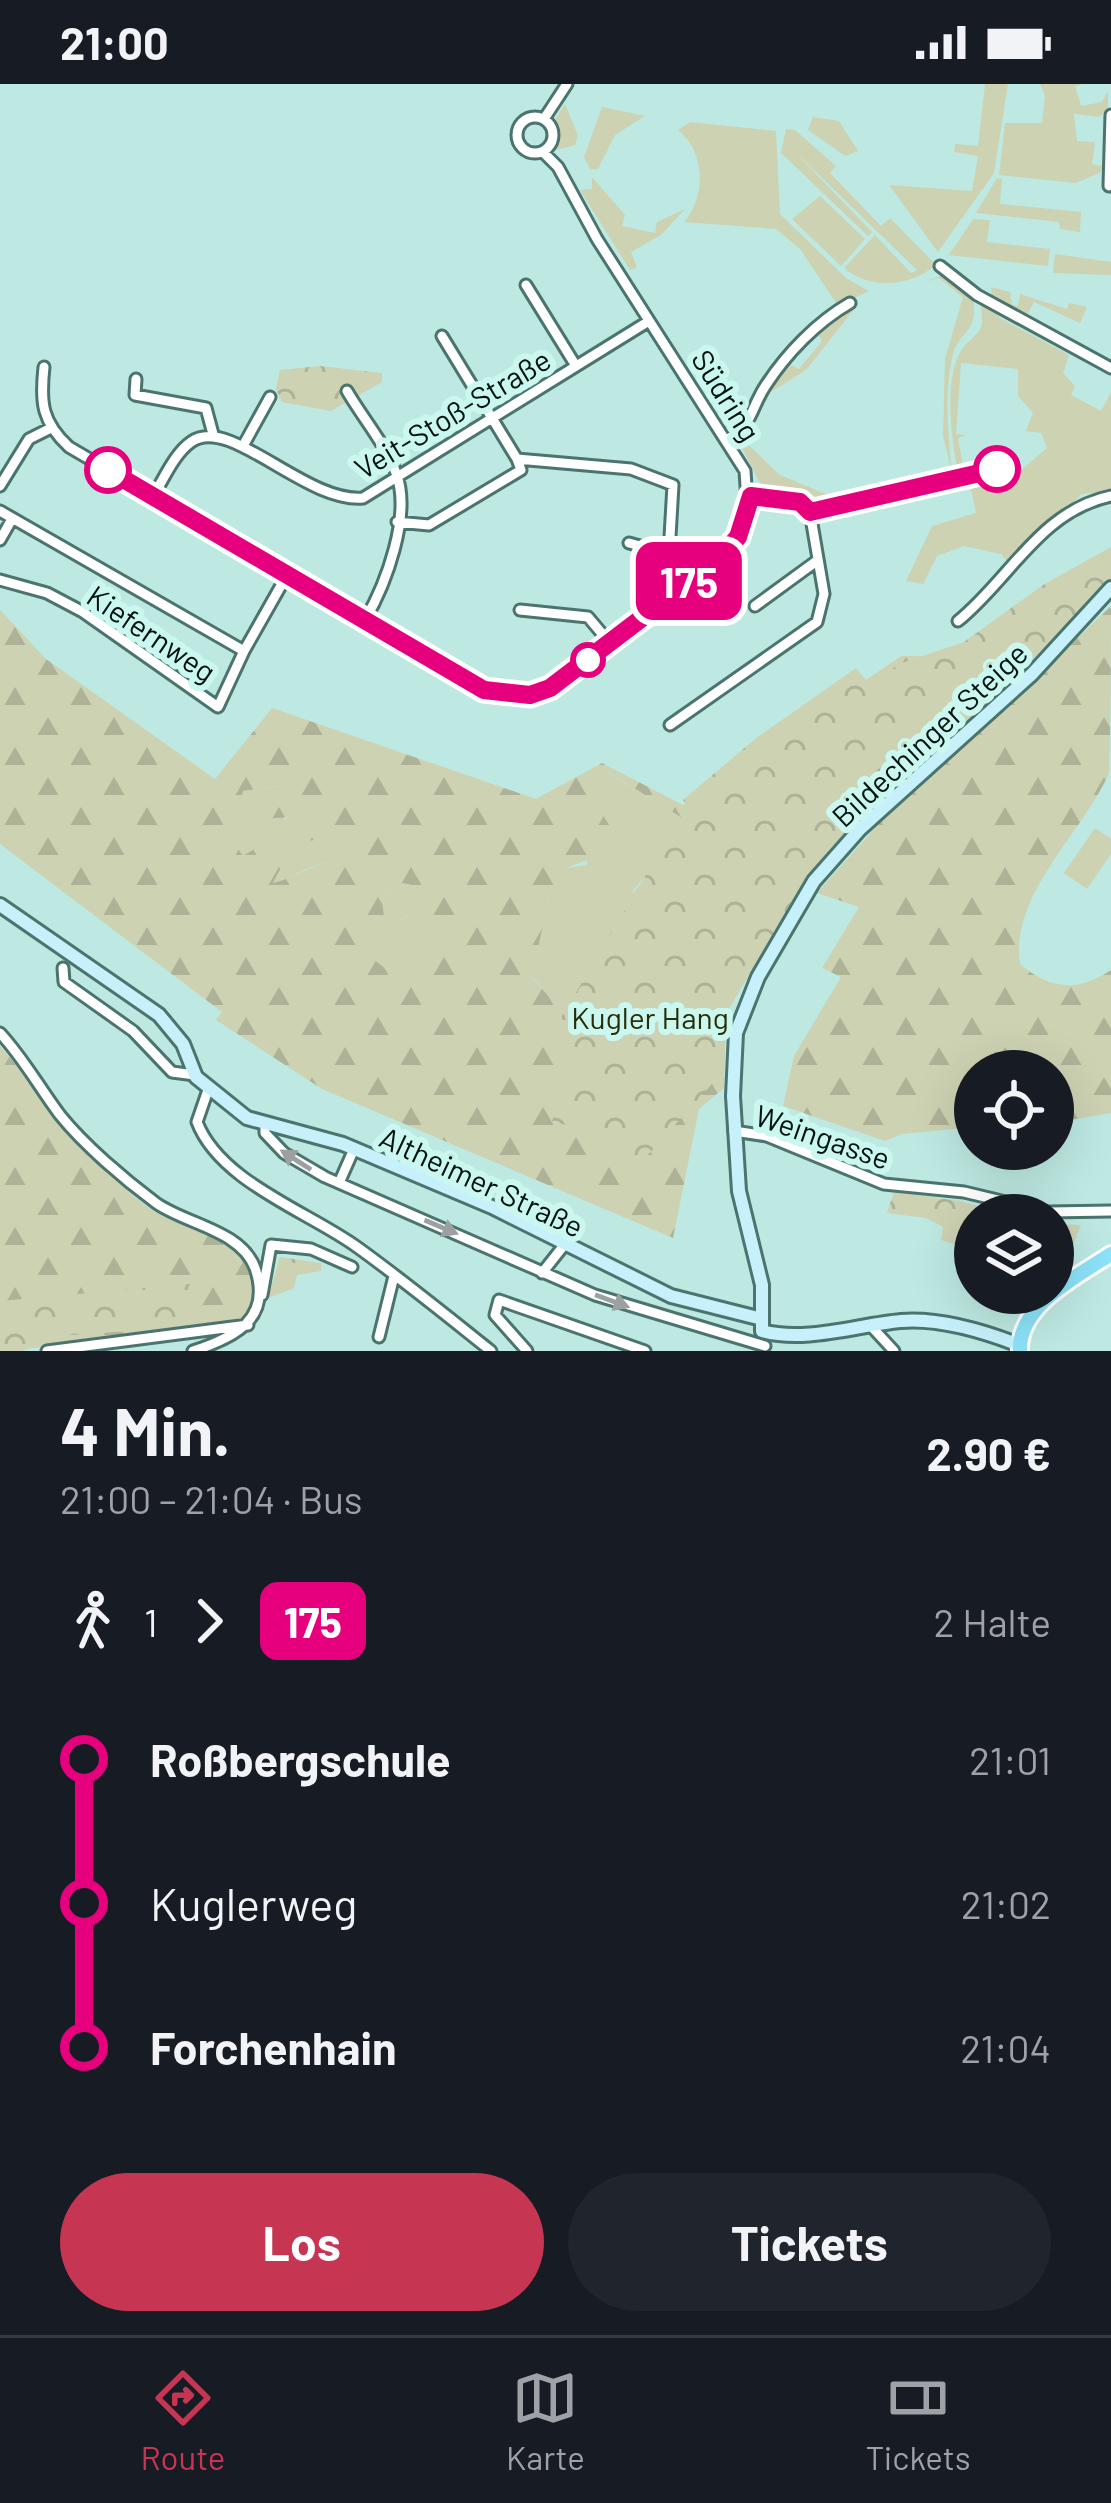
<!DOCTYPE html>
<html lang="de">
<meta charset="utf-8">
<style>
:root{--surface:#171b24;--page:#20242c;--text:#f1f3f6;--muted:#9ea1a6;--line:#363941;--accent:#c63652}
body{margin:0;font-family:Barlow,sans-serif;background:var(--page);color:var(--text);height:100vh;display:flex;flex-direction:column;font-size:45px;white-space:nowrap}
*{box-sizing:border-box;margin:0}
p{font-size:39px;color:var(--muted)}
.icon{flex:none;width:66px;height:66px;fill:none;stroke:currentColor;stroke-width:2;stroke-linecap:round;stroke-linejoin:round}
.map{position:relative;height:1267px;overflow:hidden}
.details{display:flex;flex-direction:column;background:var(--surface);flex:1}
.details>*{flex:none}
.badge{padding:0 24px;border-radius:18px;font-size:42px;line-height:78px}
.controls{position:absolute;left:954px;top:966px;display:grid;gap:24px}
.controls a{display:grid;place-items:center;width:120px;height:120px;border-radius:50%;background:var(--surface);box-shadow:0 12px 48px #0002;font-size:60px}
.map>.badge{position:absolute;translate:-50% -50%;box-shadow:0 0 0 6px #fff}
.legs{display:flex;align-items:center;gap:18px;height:132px;padding:0 60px;font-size:39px}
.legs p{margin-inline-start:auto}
.headline{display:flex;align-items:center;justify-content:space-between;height:204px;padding:0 60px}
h1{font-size:66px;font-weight:700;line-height:90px}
.cta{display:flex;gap:24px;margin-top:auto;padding:24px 60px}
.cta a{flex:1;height:138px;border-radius:72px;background:var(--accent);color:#fff;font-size:48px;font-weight:700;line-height:138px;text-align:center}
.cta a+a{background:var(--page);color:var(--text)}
ul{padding:0 60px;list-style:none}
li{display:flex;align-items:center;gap:42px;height:144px;font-size:45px}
li i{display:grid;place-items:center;width:18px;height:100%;margin:0 15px;background:currentColor}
li i::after{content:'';width:30px;height:30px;margin:-15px;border:9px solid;border-radius:50%;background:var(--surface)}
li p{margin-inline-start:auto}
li:first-child i{background:linear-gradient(#0000 50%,currentColor 0)}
li:last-child i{background:linear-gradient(currentColor 50%,#0000 0)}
.status{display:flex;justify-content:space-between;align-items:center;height:84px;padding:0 60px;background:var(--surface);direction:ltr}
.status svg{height:33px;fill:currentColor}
.tabs{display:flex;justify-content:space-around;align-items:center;height:168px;border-top:3px solid var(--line);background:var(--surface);font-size:33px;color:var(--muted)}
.tabs a{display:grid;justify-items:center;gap:6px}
.tabs .current{color:var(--accent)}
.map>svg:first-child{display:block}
</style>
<div class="status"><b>21:00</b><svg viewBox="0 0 49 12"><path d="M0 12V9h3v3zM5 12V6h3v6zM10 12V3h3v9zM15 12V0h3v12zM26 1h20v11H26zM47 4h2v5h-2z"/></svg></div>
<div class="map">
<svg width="1111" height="1267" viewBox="0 0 1111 1267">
<defs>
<pattern id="forest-firs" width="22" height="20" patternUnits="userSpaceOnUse" patternTransform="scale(3)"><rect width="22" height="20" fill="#ccd2b2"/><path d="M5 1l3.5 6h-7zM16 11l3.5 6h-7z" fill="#aeb398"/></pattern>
<pattern id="park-crowns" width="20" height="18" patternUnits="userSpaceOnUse" patternTransform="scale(3)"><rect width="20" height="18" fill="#ccd2b2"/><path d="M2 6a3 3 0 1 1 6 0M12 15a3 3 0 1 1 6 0" fill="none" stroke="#aeb398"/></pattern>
</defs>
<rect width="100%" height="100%" fill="#bde9e2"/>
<path fill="#ccd2b2" d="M985,0H1008L994,89L938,168L889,101L972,107L978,72L954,68L955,60L978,62Z
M1040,0H1083L1075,2L1081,22L1102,18L1108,7V24L1099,33L1074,30L1077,57L1095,58L1092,80L1102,82L1101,88L1076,99L999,91L1005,39H1042L1045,12Z
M565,20L578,52L575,61L557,66L556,34Z
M602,23L645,32L615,51L598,85H590L584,73Z
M813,33L839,37L858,67L845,72L808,46Z
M690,38L776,47L780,130L846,194L869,207L838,222L800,165L776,145L684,138C706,113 706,68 678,46Z
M786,45L795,46L836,82L830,89L881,142L890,134L936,181C909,203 871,206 844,184L875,151L911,189L917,186L791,64L872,148L868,152L781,69Z
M592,93L625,131L622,142L655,149L657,138L685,125L661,151L631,168L637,183L630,186L580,106L592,105Z
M997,94L1002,95L1000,120L1081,128L1080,148L1060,145L1059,138L976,129Z
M820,112L865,155L841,182L792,135Z
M973,135L990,136L987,158L1050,165L1048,182L949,171Z
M1055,170L1111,178V191L1053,189Z
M946,190L973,214C979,251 958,246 952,274C944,312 948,351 952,389L943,352L945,275L963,213L939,194L924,198Z
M991,203L1010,208L1012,221L1018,222L1020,210L1067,225L1069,219L1087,223L1080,239L1034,218L1026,233L992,213Z
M981,216L1000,234L1069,271L1063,289L1075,302L1071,311L1101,327L1111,308V407L1082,410L1007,478L1001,470L964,462L937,472L923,500L906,497L932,442L976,429L969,396L1020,387L1047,364L1041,349L1026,347L1033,329L1018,312V285L961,279L956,350L966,351L958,354L963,382L957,385C952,351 944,304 959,270C964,258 977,254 982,241Z
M860,218L806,286L771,308L743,356L780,391L833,413L813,418L764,407L738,356C760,333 765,303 790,281L799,285L822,257L816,246Z
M607,688L693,740L634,805L585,909L567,922L557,921L532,893L550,806L566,784L587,781L586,704Z
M281,702L284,735L302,729L322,731V743L292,749L339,753L344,763L339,776C303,781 300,792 272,800L286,774L243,773L238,765L248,743L238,728L242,707Z
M1095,744L1111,755V770L1087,805L1064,789Z
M402,799L428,804L430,817L399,837H425L446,844L436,864L386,885L357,863L386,844L380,812Z"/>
<path fill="url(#forest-firs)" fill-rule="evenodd" d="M1111,522C1111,556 1111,664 1109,689C1083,749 1010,810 1020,880C1050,906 1079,908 1111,886V1029L1053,1039V987H975V1043L902,1050L885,1057L783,1022L794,972L841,893L822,884L859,823L817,809L914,700L997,631Z
M0,526L46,575L215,695L272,624L536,715L602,679L683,721L901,572L971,573L821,765L740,886L726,932L724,1004L699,1025L673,1154L322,1005L216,936L222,928L0,760ZM608,688L692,740L624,819L585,909L567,922L557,921L532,894L550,806L566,784L606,769L615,750L586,705ZM279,702L262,735L322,731V743L291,749V759L339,753L344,763L339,776C306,781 299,793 273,799L286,774L282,761L264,759L243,772L238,765L248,743L238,728L243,707ZM402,799L428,804L430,817L398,838L425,837L445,845L436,864L386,885L358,863L386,845L381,811Z
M0,962C49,1017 89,1080 149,1124C178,1145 224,1145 245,1177C261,1200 255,1222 244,1245L0,1267Z"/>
<path fill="url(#park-crowns)" d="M320,282L382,289V298L331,327L282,318L276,305L280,286Z
M1111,463V497L995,612L897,695L831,764L799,805L729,925L720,983L711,1001L635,1085L624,1080L616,1047L599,1051L552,1037L577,952L557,950L562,932L656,774L695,731L683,716L755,655L856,584L870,601L899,580L964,558L1043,501Z
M894,1108L960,1117L1011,1131H975V1167L941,1156L943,1143L926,1134L887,1129Z
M1053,1140L1081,1141L1061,1191L1053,1179Z
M280,1173L321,1179V1187L297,1191L294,1204L268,1214Z
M190,1200L191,1243L56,1252L22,1267H0V1217Z"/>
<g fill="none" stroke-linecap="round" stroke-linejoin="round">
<g stroke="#4b746e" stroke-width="15">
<path id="street" d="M517 51a18 18 0 1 1 36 0a18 18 0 1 1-36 0Z
M544,35L567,0
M1109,102L1111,31
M940,182L977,211L1111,284
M526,201L576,282
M442,252L517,375
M44,283C40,319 42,338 69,363L484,606L530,611L550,604L718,476L748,432L745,387L597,155L558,83L543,68
M136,295L135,311L206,324L213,350
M347,307C362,333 386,361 396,389C412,431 386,500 365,536
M728,355C753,341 751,323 766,301C787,269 817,238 850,219
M243,362L270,313
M0,402L29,355L49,345
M153,412C164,395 174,370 191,358C229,330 305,419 363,414L649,237
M751,412L800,418L810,428L1013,383
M0,427L244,567L287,491
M397,438L429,441L521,386L517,375L631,385L673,401L669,470
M0,456L12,435
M629,459L669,470L691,496
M0,496L47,509L83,528L218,623L244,567
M755,522L818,476
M520,526L588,533L609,558
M958,537C1010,495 1040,427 1111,412
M670,641L817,538L824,510L810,428
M63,884L64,898L133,947L172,988L195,991
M0,949C24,975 39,1003 60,1031C84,1061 125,1096 156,1119C185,1140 241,1146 255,1184C273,1236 233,1254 193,1267
M208,1006L197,1038C220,1098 309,1128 357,1163C403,1196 447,1232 491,1267
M265,1041V1049L284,1069L325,1093L595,1211L765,1262
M734,1047L767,1052L884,1100L964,1108L1048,1128L1111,1127
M339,1099L354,1065
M542,1189L565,1160
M262,1211L271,1161L311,1165L352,1183
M870,1241L894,1267
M379,1253L394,1192
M47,1267L248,1241
M527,1267L495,1231L499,1216L645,1267"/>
</g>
<g stroke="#4b746e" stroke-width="18">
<path id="secondary" d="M0,821L159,931L183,960L196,993L247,1034L343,1060L492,1123L671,1212L758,1234
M1019,1261C983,1247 939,1234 901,1237C857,1241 805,1259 762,1247V1201L739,1107L733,1012L736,949L758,893L814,797L860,745L1032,590L1111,504"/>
</g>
<g stroke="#fff" stroke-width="20">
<path id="primary" d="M1020,1267C1018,1221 1078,1192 1111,1170"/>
</g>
<use href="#street" stroke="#fff" stroke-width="9"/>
<use href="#secondary" stroke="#c6f1fb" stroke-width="12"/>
<use href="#primary" stroke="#8ce2f8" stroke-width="14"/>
</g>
<defs><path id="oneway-solid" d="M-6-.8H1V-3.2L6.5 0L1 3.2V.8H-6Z" transform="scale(3)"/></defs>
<g fill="#9ba1a0">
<use href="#oneway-solid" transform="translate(296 1076) rotate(-147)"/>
<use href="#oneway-solid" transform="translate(441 1143) rotate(23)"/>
<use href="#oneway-solid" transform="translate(612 1217) rotate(20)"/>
</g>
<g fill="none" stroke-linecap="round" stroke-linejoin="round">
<g stroke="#fff" stroke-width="27">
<path id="line-1" d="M108,386L484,606L530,611L550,604L718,476L738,453L751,412L800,418L810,428L997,385"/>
</g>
<use href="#line-1" stroke="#e6007e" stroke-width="18"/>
</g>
<g fill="#fff" stroke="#e6007e" stroke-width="6">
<circle cx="997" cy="385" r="21"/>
<circle cx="108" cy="386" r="21"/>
<circle cx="588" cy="576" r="15"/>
</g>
<g text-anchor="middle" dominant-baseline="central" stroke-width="12" stroke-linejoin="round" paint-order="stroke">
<g font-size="30" fill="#041311" stroke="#caf7f0">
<text transform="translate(727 311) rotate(58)">Südring</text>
<text transform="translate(452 329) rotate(-31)">Veit-Stoß-Straße</text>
<text transform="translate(152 549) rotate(34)">Kiefernweg</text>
<text transform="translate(929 650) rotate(-43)">Bildechinger Steige</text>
<text transform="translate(823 1052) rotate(19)">Weingasse</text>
<text transform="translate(482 1097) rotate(25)">Altheimer Straße</text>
</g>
<g font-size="30" fill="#292e07" stroke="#caf7f0">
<text x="650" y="933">Kugler Hang</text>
</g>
</g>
</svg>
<div class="controls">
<a><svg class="icon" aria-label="locate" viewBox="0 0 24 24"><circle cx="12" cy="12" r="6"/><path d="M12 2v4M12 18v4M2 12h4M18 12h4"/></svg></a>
<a><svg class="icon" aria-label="layers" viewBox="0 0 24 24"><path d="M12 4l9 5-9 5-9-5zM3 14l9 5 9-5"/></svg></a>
</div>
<b class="badge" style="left:689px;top:497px;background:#e6007e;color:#fff">175</b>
</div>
<section class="details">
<div class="headline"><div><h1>4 Min.</h1><p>21:00 – 21:04 · Bus</p></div><b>2.90 €</b></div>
<div class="legs"><svg class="icon" aria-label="walk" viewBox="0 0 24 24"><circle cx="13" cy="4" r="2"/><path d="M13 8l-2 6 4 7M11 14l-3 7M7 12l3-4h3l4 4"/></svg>1<svg class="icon" aria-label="forward" viewBox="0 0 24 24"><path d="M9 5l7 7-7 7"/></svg><b class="badge" style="background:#e6007e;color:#fff">175</b><p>2 Halte</p></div>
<ul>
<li><i style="color:#e6007e"></i><b>Roßbergschule</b><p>21:01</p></li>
<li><i style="color:#e6007e"></i><span>Kuglerweg</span><p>21:02</p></li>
<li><i style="color:#e6007e"></i><b>Forchenhain</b><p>21:04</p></li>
</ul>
<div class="cta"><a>Los</a><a>Tickets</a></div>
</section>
<nav class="tabs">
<a class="current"><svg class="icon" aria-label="directions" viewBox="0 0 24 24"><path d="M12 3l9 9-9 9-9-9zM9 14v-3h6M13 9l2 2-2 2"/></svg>Route</a>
<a><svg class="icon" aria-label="map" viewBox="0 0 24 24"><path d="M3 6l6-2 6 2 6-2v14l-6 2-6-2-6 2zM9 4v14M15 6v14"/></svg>Karte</a>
<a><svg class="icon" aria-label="tickets" viewBox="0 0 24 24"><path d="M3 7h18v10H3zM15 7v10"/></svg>Tickets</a>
</nav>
